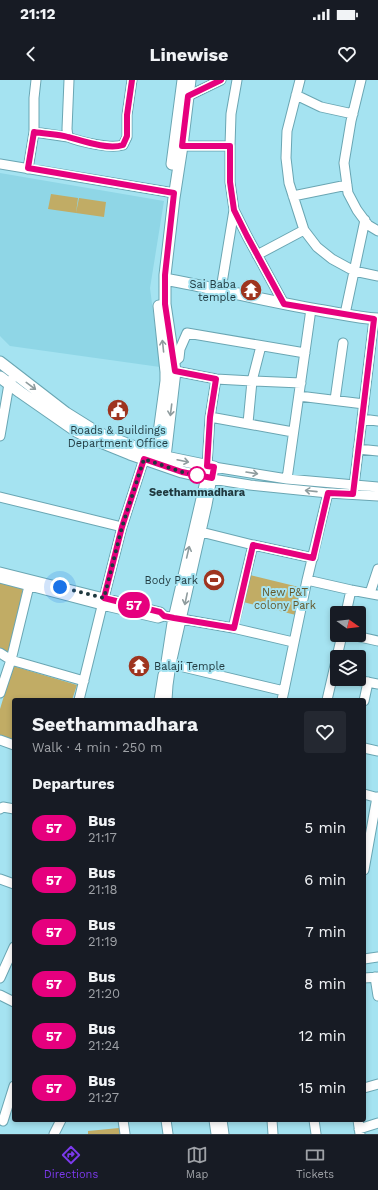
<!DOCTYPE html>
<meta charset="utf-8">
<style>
:root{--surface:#171b24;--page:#242831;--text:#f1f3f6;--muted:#9ea1a6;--line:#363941;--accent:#7c3aed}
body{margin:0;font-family:"Work Sans",sans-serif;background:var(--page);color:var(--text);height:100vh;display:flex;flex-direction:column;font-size:15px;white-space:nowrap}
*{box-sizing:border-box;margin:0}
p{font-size:13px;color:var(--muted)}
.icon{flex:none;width:22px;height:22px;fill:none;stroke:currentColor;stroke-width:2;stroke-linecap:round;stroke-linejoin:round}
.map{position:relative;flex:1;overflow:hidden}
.panel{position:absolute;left:12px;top:618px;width:354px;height:424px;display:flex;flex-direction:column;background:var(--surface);border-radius:4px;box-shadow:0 2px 6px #0003}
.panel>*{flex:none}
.badge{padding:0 8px;border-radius:13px;font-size:14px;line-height:26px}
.needle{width:26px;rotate:104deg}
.buttons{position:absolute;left:330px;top:526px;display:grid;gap:8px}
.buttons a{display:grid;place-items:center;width:36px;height:36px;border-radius:4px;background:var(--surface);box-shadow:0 2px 6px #0003;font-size:20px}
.you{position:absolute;width:20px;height:20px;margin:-10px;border:3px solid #fff;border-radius:50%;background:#1a73e8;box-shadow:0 0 0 6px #1a73e833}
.map>.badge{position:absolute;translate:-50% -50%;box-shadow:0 0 0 2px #fff}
h2{padding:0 20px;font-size:15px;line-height:36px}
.round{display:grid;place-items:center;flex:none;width:42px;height:42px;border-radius:4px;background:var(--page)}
.overview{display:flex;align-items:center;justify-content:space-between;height:68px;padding:0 20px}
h1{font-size:19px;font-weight:700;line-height:30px}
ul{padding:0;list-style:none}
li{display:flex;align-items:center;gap:12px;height:52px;padding:0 20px}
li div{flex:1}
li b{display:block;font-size:15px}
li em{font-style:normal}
li .badge{min-width:44px;font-weight:700;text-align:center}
.status{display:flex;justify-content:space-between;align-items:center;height:28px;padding:0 20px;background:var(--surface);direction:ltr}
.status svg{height:11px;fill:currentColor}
header{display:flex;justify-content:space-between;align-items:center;height:52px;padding:0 20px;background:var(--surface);font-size:18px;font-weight:700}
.menu{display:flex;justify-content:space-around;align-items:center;height:56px;border-top:1px solid var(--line);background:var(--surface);font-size:11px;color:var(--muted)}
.menu a{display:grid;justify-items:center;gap:2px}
.menu .active{color:var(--accent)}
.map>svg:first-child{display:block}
</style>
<div class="status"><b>21:12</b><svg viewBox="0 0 49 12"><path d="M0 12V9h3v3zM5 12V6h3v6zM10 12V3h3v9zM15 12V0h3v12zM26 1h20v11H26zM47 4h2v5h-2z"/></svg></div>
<header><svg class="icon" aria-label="back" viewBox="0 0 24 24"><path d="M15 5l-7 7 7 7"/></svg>Linewise<svg class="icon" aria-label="heart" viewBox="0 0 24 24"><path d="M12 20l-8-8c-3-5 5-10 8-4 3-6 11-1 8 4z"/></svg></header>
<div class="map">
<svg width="378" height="1054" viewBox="0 0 378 1054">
<rect width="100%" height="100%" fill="#a5e3f1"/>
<path fill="#8fd6e6" d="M0,93L164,121L150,208L160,287L10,266L0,256Z"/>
<path fill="#c1ac65" d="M51,114L78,118L76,133L48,129Z
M79,118L106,122L104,137L76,133Z
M250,495L303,508L296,535L243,522L244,510Z
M0,502L23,508L10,573L0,569Z
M13,586L77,605L72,620H14V661L0,657V629Z
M119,1048L120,1054H88V1051Z"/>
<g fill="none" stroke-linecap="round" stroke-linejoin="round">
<g stroke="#6aa6b3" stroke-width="11">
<path id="minor" d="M69,0L67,49L68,57C80,62 111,69 123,65L127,57V35L132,0
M237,0L231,34L230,66V102L234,130L247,156L284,224
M300,0L287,51L286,78L289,103L304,150L317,167L332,179L354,191L378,196
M361,0L351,41L344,83L348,113L357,130L368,145L378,151
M296,15L321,27L353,34
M188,16L221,0
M34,52L68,57
M182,66H230
M0,84L174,113
M28,89L34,52V18L36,0
M293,116L347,105
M257,175L304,150
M221,209L234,130
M345,234L365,140
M174,282L179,278L180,269L187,253L305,273
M169,291H175L216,299L252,301L301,303
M299,316L364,324
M335,320L343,263
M210,337L293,352
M362,339L378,341
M248,343L252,301L261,266
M0,356L9,304L12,299
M358,369L378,371
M212,399L250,405L328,413L378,416
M287,399L311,229
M353,414L374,239
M0,417L122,447
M201,452L253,465L313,478
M0,492L160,532L164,536L233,548L293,562
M0,498L102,525L158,538L164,536
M307,500L351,510L378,515
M370,513L378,489
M346,533L351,510
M233,548L253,465
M351,555L378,561
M0,573L11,580L84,601
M166,582L172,543L206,397L207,386L210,337L216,299
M171,584L284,611
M352,599L378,604
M0,613L11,580L29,506
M79,620L104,518L122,447L144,379
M159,620L163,595
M167,620L168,605L171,584L207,425L214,387L287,399L378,407
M282,620L307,500L328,413
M327,620L342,555
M364,621L368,602
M0,660L14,665
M364,668L378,671
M364,714L378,718
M0,729L3,727L14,729
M364,790L377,717
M0,799L14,804
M364,879L378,877
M375,897L378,916
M0,898L14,867
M364,898L378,897
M0,915L14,922
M364,1008L378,1004
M123,1040L125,1054
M166,1040L168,1054
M214,1040L216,1054
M222,1040L224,1054
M272,1040L273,1054
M314,1040L316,1054
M358,1040L360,1054
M3,1041L14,1006
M359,1049L378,1043
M54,1054L61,1040"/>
</g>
<g stroke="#6aa6b3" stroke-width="13">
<path id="major" d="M172,84L183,0
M165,199C218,209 271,222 324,231C342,234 360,238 378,239
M0,282L66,333L98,353L156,375L214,387
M0,297L20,312L76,351L88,357L130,374L182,392L212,399
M156,375L166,301V292L159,226
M165,377L175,291L165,224V195L174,118L182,66L190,0"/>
</g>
<use href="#minor" stroke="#fff" stroke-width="9"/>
<use href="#major" stroke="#fff" stroke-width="11"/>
</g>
<defs><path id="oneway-shaft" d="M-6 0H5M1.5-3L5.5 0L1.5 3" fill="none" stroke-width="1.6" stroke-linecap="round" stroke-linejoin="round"/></defs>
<g stroke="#8f9c9e">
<use href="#oneway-shaft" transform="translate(163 266) rotate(-96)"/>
<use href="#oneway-shaft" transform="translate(31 306) rotate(37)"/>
<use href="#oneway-shaft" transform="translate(171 330) rotate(97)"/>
<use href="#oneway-shaft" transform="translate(183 381) rotate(12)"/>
<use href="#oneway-shaft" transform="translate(252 393) rotate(9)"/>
<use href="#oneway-shaft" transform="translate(311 411) rotate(-174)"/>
<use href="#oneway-shaft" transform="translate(188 472) rotate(-77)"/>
<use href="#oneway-shaft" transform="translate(186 519) rotate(102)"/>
</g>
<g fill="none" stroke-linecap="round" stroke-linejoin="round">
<g stroke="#fff" stroke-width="9">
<path id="line" d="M132,0L127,35V56L123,65C108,70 83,61 68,57C58,54 45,54 34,52L28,88L174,113L165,195V224L175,291L216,299L210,337L207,386L214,387L212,398L182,392L144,379L122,447L104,518L160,532L164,536L174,538L234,548L253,465L313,478L328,413L353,414L374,239L284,224L247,156L234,130L230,102V66H182L188,16L221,0"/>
</g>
<use href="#line" stroke="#e6007e" stroke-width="6"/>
<path stroke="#1f383e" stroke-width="4" stroke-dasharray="0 7.2" d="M60,507L104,518L122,447L144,379L182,392L197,395"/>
</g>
<defs>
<g id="temple-disc" transform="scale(1.15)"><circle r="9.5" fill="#9e341f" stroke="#a5e3f1"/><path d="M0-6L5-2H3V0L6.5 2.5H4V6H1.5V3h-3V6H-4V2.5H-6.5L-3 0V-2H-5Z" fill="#fff"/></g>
<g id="civic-disc" transform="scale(1.15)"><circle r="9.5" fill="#9e341f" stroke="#a5e3f1"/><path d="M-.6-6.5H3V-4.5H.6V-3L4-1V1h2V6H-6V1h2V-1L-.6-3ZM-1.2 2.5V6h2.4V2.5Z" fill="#fff"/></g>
<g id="stadium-disc" transform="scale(1.15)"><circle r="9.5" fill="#9e341f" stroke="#a5e3f1"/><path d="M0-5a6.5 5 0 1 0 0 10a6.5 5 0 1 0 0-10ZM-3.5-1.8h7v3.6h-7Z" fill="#fff"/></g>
</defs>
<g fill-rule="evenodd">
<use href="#temple-disc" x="251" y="210"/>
<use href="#civic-disc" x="118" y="330"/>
<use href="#stadium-disc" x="214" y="500"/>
<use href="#temple-disc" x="139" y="586"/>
</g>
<circle fill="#fff" stroke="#e6007e" stroke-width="2" cx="197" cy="395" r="8"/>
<g text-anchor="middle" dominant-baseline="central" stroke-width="4" stroke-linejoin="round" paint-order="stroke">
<g font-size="11" fill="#1f383e" stroke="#a5e3f1" text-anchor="end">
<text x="236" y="204">Sai Baba<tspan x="236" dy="13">temple</tspan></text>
<text x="118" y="350" text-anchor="middle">Roads &amp; Buildings<tspan x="118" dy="13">Department Office</tspan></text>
<text x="198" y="500">Body Park</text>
<text x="154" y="586" text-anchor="start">Balaji Temple</text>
</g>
<g font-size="11" font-weight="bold" fill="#1f383e" stroke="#a5e3f1">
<text x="197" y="412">Seethammadhara</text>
</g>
<g font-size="11" fill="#64572b" stroke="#a5e3f1">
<text x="285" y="512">New P&amp;T<tspan x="285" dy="13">colony Park</tspan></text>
</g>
</g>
</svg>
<div class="buttons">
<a><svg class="needle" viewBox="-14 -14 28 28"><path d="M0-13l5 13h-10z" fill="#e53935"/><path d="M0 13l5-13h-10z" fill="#9ea1a6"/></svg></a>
<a><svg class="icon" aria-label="layers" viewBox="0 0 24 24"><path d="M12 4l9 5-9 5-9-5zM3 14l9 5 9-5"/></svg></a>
</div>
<div class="you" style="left:60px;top:507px"></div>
<b class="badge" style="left:134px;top:525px;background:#e6007e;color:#fff">57</b>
<section class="panel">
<div class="overview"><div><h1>Seethammadhara</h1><p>Walk · 4 min · 250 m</p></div><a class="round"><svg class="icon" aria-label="heart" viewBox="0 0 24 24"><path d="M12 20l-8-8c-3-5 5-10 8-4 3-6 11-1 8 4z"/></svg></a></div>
<h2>Departures</h2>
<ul>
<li><span class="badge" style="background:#e6007e;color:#fff">57</span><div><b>Bus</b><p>21:17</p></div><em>5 min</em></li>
<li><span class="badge" style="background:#e6007e;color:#fff">57</span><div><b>Bus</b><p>21:18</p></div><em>6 min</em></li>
<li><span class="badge" style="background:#e6007e;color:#fff">57</span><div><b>Bus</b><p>21:19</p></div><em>7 min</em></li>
<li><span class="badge" style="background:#e6007e;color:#fff">57</span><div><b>Bus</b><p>21:20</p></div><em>8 min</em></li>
<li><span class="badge" style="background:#e6007e;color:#fff">57</span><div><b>Bus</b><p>21:24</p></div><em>12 min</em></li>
<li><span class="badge" style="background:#e6007e;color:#fff">57</span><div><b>Bus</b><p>21:27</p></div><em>15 min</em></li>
</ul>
</section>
</div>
<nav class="menu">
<a class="active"><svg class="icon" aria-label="directions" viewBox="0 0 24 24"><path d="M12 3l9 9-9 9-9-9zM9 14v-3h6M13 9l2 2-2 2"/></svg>Directions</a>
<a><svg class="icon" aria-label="map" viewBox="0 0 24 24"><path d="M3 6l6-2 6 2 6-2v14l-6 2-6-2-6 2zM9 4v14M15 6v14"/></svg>Map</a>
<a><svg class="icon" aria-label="tickets" viewBox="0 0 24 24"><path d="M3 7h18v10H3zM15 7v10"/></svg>Tickets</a>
</nav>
